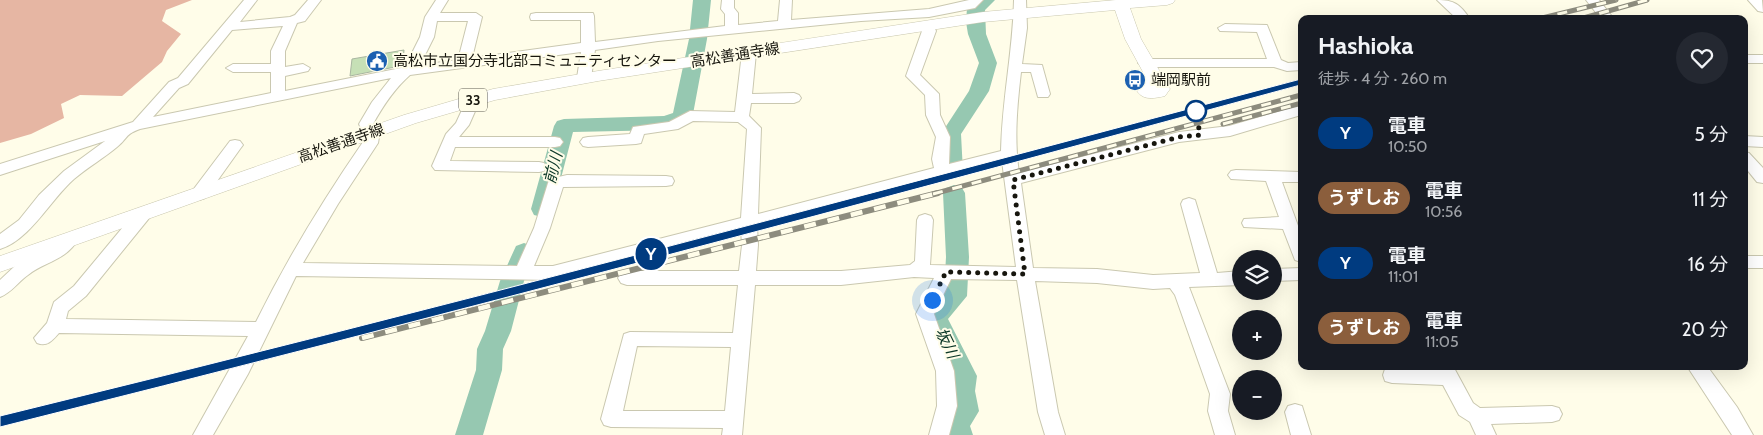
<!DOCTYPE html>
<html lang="ja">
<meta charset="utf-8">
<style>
:root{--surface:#171b24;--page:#242831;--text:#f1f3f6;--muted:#9ea1a6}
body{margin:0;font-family:Cabin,"Noto Sans JP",sans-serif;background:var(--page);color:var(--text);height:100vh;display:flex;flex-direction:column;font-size:19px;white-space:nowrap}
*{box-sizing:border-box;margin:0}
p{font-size:16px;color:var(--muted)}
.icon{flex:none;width:28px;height:28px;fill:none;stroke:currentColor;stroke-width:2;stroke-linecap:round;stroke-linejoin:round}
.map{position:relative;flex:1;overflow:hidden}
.details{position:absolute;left:1298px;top:15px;width:450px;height:355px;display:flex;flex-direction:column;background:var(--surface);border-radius:10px;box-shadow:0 5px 20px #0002}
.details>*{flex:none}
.badge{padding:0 10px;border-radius:16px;font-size:18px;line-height:32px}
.tools{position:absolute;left:1232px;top:250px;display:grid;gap:10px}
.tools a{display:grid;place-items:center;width:50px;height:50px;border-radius:50%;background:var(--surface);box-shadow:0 5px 20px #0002;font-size:25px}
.you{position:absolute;width:25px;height:25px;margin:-12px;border:4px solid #fff;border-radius:50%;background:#1a73e8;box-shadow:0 0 0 8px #1a73e833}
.map>.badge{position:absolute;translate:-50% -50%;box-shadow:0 0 0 2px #fff}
.round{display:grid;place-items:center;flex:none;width:52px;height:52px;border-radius:26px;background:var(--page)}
.overview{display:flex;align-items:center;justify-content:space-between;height:85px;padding:0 20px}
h1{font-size:24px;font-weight:800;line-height:38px}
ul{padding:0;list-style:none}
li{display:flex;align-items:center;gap:15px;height:65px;padding:0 20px}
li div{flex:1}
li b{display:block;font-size:19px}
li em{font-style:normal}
li .badge{min-width:55px;font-weight:700;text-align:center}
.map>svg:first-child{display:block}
</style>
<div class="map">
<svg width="1763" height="435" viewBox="0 0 1763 435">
<rect width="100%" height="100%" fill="#fffde9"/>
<path fill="#e6b6a3" d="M0,0H192L166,10L162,21L181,34L167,51L162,62L122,96L80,95L61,104L64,118L31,134L0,143Z"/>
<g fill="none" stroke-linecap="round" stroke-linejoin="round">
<path fill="#96c8b1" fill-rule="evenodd" d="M693,0H711L707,39L693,114L687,123L666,130L573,132L553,209L550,215L542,217L534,215L531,209L554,126L557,121L564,119L664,116L673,113L689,39Z
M975,0H995L985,10L986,34L997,63L989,91L961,134L963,172L960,177L952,179L944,177L941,172V134L969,91L979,63L968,34L966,22L967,8Z
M954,185L962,188L965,193L969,257L967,296L948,319L977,376L975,391L979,411L970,426L973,435H945L941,424L952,408L949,391L951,376L924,319L929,306L944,292L946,257L943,193L946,188Z
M524,243L532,246L536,252L524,281L511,331L503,349L502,370L483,435H455L476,370L477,349L485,331L500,281L516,246Z"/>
</g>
<path fill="#c6e0b6" stroke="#a9b6a1" d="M404,50L403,63L400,66L350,76L352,59Z"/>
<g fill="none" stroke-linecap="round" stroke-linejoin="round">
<g stroke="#cac8b0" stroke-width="2">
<path id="minor" d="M244,0H257L240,22L290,17L295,15L308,0H321L305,21L297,23L285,51V67L303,64L310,68L308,71L285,76V91L401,68L407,63L420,37L425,17L436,0H448L440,13H476L482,17L472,58L581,43V20H531L530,17L531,14L536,13H593L594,16L595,42L725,26V14L721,9L722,0H734V8L738,13V25L778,21L780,0H792L791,20L929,9L969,0H983L975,8L929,17L861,21L658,41L595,50L591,78L589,81H579L577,78L581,52L410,75C394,89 383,106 373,124L379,137L378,143L338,204L303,263L517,266L534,228L548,183L550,179L567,175L666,176L672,177L674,181L672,185L666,186L563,187L550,228L534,266H553L741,218L747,129L738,122L693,121L678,129L644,134L641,143L636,144L588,147L583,146L580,142L583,138L588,137L630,134L633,127L669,122L690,111L735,112L742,53L749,49L756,53L752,94L794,93L799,95L801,98L799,101L794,103H751L749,116L761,128L758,214L934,168L932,159L936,137L926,115L925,95L906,76L922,31L920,26L922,23H932L936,31L920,75L939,94L940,115L950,137L949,164L1001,151C1002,99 1013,51 1014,0H1026L1027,28L1022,64L1042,65L1050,94L1048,97H1038L1031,72H1021C1017,106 1014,139 1019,173L1179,132L1229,126L1301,105V115L1230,136L1179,142L1021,183L1033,268L1097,269L1153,275L1200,273L1181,204L1183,200L1189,198L1195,200L1217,273L1241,271V285L1189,287L1230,394L1228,411L1235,435H1215L1208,411L1210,394L1175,295L1170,288L1153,289L1097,283L1035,281L1058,412L1065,435H1045L1038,412L1017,280L951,279L934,314L954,371L957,406L949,435H929L937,406L936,371L916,314L934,278L914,277L841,285H755L742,435H722L723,428L611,427L604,425L601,419L624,334L630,332L733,333L738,285H627L621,283L618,278L621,273L627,271H739L742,245L741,230L553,280L296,276L248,374L213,435H193L248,336L59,333C52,341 47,347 37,343L34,338L47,323L54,302L74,286L138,209L144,207L150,209L152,213L150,217L86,296L68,311L66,319L256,322C287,259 323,200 363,142L365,137L359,124L372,102L391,78L140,129C124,135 129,137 117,147C104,158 88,167 74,179C51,199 30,240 0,249V234L19,220L39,195L64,171L105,141L0,175V164L133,122L169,82L178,78ZM437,21H468L458,60L420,65L434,37ZM283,26L271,51V64H233L226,68L233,72H271V93L153,117L179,88L188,84L232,30ZM1002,161L1016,267L930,265L933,220L931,216L925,214L919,216L917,220L915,261L910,265L841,271H756L758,245L757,226ZM637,346L731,347L725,411H623Z
M1437,0C1454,0 1460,4 1470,19H1457Z
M1586,0H1599L1614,19H1601Z
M1748,0H1762L1763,12L1758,11Z
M1225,24L1267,25L1281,60L1288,63L1301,62V70L1287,71L1274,67H1145L1138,63L1145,59H1267L1257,32L1220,31L1218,28Z
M1744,55H1763V63H1744Z
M473,95L478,97L480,100L469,125L459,137H555L560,138L563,142L560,146L555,147H455L450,161L539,162L544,163L547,167L544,171L539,172L435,170L432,166L446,134L456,123L468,97Z
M1744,136L1763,137V147L1744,146Z
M235,140L240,141L243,145L240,149L205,198L199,200L193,198L191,194L193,190L230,141Z
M1744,152L1749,153L1763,168V183L1757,182L1744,166Z
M1236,170L1301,172V182H1282L1301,234V262L1295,260L1283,229L1244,227L1242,223L1244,219L1279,217L1266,181L1231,179L1228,175L1231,171Z
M70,233L76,235L78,239C67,260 44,262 28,275C18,282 11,293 0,297V280L17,264L43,253L64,235Z
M1744,256H1763V268H1744Z
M1301,268V280L1274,281V269Z
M1434,366H1453L1473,403L1480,408L1552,406L1559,408L1562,414L1559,420L1552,422L1491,424L1496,435H1476L1470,422L1459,415L1443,385L1392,383L1385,381L1383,375L1385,369L1392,367L1435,369Z
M1687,366H1707L1737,407L1753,435H1732Z
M1295,404L1302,406L1311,435H1291L1285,412L1288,406Z"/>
</g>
<g stroke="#cac8b0" stroke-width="1">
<path id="major" d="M1116,0H1175L1173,3L1167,5L1130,8L1141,39L1170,89L1165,96C1144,101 1138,98 1131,78L1134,74L1143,72L1125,39L1115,10L983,22L598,81L495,100L416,123L0,272V256L404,115L493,89L598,71L983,12Z"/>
</g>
<use href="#minor" fill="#fff" fill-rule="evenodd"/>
<use href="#major" fill="#fff" fill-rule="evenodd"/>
<g stroke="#8d8c7e" stroke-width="5">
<path id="rail-far1" d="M1538,19L1616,0
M1580,19L1647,0
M1223,124L1298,104
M884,194L1301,82
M933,194L1301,95"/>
</g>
<g stroke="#8d8c7e" stroke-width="6">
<path id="rail" d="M362,338L938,193
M0,421L245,361L889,193"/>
</g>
<use href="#rail-far1" stroke="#fffde9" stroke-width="3" stroke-dasharray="10" stroke-linecap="butt"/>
<use href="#rail" stroke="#fffde9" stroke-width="4.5" stroke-dasharray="12" stroke-linecap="butt"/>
</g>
<path fill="#003b80" stroke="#fff" d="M1301,79L1305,82L1304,84C871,202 436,318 0,427V416C435,310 868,194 1301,79Z"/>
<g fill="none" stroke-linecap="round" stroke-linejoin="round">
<path stroke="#17160e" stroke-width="5" stroke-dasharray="0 9" d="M932,300L946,272L1025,274L1013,180L1179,137L1200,135L1196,111"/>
</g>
<defs>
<g id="civic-disc" transform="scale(1.125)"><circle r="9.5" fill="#1d61b1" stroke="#fffde9"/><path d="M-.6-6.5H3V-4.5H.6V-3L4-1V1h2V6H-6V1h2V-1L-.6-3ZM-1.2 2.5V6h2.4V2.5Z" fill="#fff"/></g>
<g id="bus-disc" transform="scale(1.125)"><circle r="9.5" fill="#1d61b1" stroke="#fffde9"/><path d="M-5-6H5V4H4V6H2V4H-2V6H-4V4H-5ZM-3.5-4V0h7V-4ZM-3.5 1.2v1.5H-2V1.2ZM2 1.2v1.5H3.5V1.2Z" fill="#fff"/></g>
</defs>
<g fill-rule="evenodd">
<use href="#civic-disc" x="377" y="61"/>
<use href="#bus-disc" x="1135" y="80"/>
</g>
<circle fill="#fff" stroke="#003b80" stroke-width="2.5" cx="1196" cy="111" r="10"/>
<g text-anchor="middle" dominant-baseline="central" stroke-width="4" stroke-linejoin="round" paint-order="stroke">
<rect fill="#fffde9" stroke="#5d5b50" stroke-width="1" x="459" y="88.5" width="28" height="23" rx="4"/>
<g font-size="14" font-weight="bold" fill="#17160e">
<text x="473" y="100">33</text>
</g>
<g font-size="15" fill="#17160e" stroke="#fffde9">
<text transform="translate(735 55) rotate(-9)">高松善通寺線</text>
<text transform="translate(341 143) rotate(-19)">高松善通寺線</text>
</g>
<g font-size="15" fill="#17160e" stroke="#fffde9" text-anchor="start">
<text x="393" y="61">高松市立国分寺北部コミュニティセンター</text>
<text x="1151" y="80">端岡駅前</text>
</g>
<g font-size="16" font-style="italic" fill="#0a3626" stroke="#fffde9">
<text transform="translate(553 168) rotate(-76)">前川</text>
<text transform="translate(947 343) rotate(64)">坂川</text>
</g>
</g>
</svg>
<div class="tools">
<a><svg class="icon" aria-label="layers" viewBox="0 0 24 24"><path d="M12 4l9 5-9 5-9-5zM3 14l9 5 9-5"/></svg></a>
<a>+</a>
<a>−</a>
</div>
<div class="you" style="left:932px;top:300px"></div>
<b class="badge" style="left:651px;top:254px;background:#003b80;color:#fff">Y</b>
<section class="details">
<div class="overview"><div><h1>Hashioka</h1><p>徒歩 · 4 分 · 260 m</p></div><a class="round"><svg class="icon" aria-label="heart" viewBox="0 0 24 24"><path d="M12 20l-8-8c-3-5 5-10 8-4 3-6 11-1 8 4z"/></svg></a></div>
<ul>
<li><span class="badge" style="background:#003b80;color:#fff">Y</span><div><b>電車</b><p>10:50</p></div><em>5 分</em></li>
<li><span class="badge" style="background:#8b5e3c;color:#fff">うずしお</span><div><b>電車</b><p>10:56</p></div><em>11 分</em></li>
<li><span class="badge" style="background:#003b80;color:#fff">Y</span><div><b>電車</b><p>11:01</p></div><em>16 分</em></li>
<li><span class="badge" style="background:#8b5e3c;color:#fff">うずしお</span><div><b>電車</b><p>11:05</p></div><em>20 分</em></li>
</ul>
</section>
</div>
